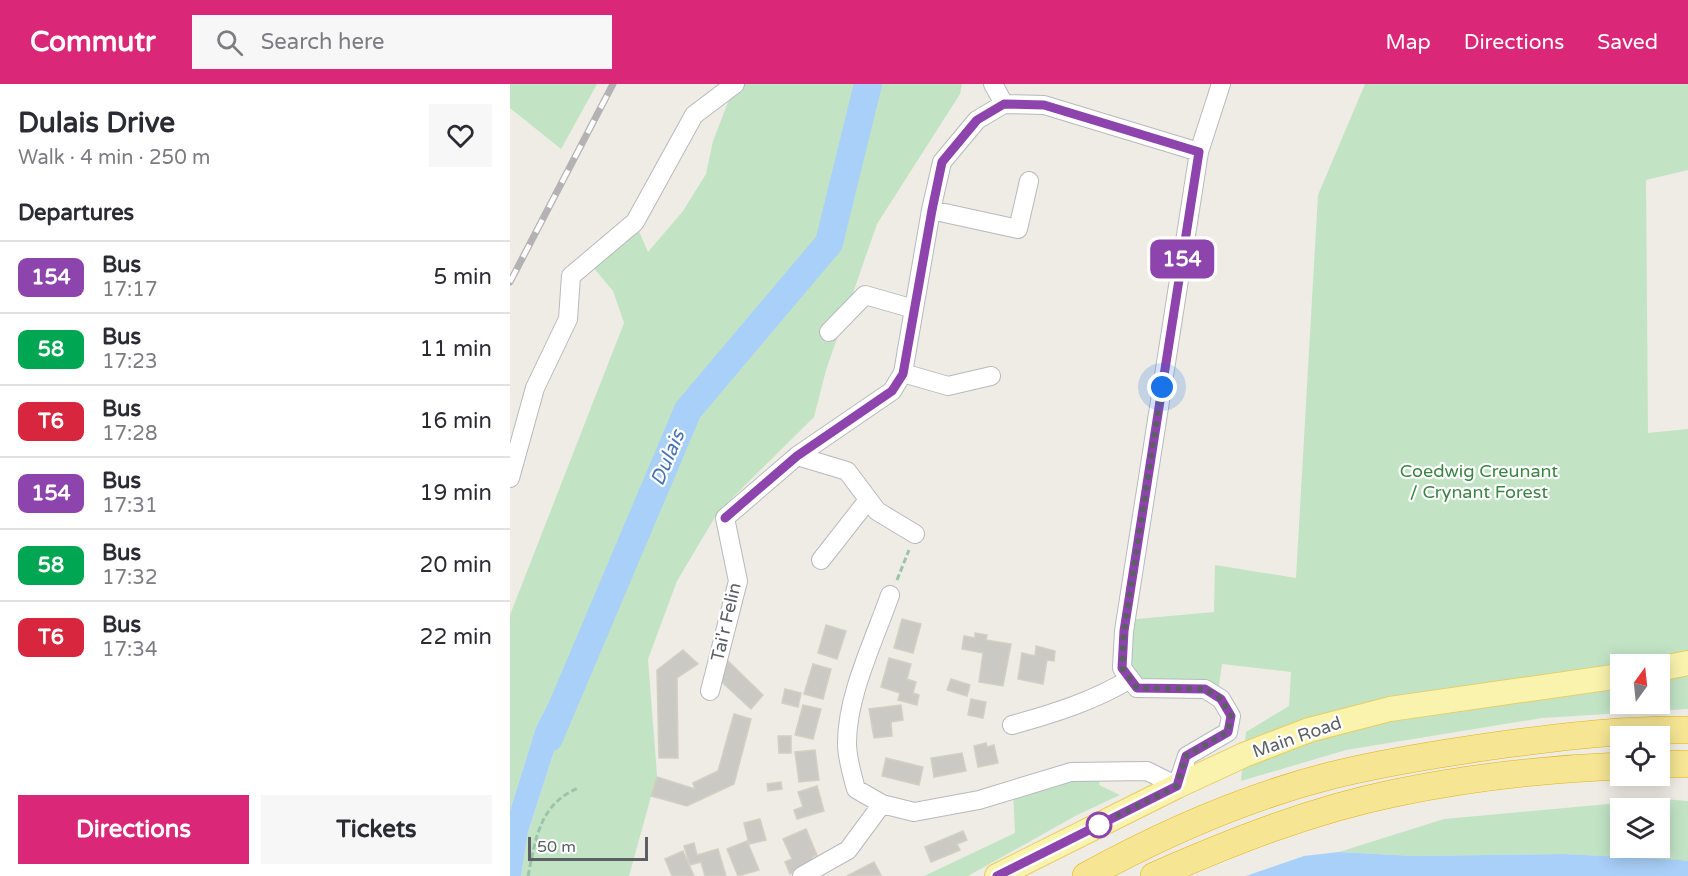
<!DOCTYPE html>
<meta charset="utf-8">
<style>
:root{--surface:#fff;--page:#f7f7f7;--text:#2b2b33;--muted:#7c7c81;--line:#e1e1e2;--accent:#db2777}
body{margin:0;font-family:"Varela Round",sans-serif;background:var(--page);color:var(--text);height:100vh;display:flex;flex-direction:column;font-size:22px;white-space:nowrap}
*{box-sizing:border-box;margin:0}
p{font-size:20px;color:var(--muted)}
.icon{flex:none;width:33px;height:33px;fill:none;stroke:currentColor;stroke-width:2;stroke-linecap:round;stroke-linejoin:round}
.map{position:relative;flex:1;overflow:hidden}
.drawer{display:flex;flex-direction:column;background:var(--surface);width:510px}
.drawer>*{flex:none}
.badge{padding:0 12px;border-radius:9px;font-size:21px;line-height:39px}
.needle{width:39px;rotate:15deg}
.tools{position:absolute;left:1100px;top:570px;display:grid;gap:12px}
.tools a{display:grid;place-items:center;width:60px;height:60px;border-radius:0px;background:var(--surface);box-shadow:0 3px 15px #0003;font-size:30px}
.scale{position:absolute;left:18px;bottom:15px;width:120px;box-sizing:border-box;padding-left:6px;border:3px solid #5c5f64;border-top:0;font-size:16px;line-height:21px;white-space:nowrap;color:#5c5f64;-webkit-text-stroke:4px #fff;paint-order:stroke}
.you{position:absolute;width:30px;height:30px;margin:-15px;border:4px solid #fff;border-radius:50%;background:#1a73e8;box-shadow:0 0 0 9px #1a73e833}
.map>.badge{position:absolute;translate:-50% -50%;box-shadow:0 0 0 3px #fff}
h2{padding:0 18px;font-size:22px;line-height:54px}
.round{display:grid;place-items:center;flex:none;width:63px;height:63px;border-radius:0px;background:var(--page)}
.headline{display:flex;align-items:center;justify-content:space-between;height:102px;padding:0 18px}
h1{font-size:28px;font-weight:700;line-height:45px}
.primary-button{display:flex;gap:12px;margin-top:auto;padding:12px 18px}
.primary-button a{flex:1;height:69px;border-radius:0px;background:var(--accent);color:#fff;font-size:24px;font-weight:700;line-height:69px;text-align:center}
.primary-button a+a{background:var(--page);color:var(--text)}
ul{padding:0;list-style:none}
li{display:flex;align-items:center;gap:18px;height:72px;padding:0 18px;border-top:2px solid var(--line)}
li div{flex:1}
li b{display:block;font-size:22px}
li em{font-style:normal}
li .badge{min-width:66px;font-weight:700;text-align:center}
header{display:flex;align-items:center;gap:36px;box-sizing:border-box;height:84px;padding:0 30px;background:var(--accent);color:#fff}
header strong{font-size:28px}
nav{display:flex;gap:33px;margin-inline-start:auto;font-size:21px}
.search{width:420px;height:54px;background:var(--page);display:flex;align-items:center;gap:15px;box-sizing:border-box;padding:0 21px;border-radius:0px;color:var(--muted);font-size:22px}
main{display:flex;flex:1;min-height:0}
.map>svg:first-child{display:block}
</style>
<header>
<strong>Commutr</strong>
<div class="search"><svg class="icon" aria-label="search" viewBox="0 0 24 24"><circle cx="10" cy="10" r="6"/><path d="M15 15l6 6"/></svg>Search here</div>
<nav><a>Map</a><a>Directions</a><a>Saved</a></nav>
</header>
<main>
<section class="drawer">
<div class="headline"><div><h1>Dulais Drive</h1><p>Walk · 4 min · 250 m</p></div><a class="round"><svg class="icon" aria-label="heart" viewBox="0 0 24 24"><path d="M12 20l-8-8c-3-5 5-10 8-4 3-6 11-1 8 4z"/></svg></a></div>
<h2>Departures</h2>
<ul>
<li><span class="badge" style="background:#8e44ad;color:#fff">154</span><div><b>Bus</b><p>17:17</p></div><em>5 min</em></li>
<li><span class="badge" style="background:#00a651;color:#fff">58</span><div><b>Bus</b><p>17:23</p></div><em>11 min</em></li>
<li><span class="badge" style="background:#d7263d;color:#fff">T6</span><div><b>Bus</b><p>17:28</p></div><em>16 min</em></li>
<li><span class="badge" style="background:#8e44ad;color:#fff">154</span><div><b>Bus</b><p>17:31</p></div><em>19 min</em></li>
<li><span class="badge" style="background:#00a651;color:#fff">58</span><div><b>Bus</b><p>17:32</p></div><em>20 min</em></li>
<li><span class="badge" style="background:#d7263d;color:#fff">T6</span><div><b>Bus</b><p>17:34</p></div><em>22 min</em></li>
</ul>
<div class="primary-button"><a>Directions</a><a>Tickets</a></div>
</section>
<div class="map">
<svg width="1178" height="792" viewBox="0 0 1178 792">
<rect width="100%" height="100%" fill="#eeece4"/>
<path fill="#c2e4c5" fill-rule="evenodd" d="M0,0H87L51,65L0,24Z
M225,0H452L450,10L367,140L316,286L304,333L208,428L167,497L138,575L147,691L119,792H11L18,748L59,621L41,614L26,643L0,727V531L114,239L103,207L78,177L125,138L138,168L173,127L196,90L203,57Z
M855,0H1178V86L1136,96L1138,349L1178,345V625L1032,634L836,666L731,697L736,648L779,622L781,588L712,580L709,602L695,605L627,604L612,584L616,536L704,528L705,481L786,494L808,111ZM1110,580H1149V620H1110Z
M591,690L589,701L610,711L567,731L458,792H414L505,749L503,707Z
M1152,715L1178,717V777L1054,770L904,772L829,768L934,735ZM1110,724H1149V764H1110Z"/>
<path fill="#a9d0f9" d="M41,614L59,621L18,748L11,792H0V727L26,643Z
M829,768L904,772L1054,770L1171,776L1178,777V792H736L794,772Z"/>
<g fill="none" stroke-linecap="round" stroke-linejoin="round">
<path stroke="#a9d0f9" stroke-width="28" d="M39,654L178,326L319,159L358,0"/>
</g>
<path fill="#cbc9c4" stroke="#d2cfc3" stroke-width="1.5" d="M392,535L411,540L403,569L384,564Z
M316,541L336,547L327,575L308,569Z
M465,549L477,551L476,556L501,560L493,602L469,598L473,569L452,565L454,552L465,554Z
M526,562L545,567L544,577L537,576L533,600L508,595L512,569L525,572Z
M173,566L188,580L167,594L168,674H149L147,586Z
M379,574L401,580L397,595L406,598L403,609L409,611L407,621L388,616L390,609L371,603Z
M216,575L253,611L241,625L202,589Z
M303,580L321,585L313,615L294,610Z
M441,595L460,601L457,612L437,606Z
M275,605L291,609L288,623L272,619Z
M461,615L476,618L473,634L458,631Z
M293,621L311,625L303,655L285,651Z
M391,621L393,636L381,638L382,652L364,654L359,625Z
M224,630L241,635L224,700L177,722L141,712L147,693L185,705L183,699L208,687Z
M268,652H281V669H269Z
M476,659L477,663L484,661L488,679L468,683L464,662Z
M305,666L309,696L289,698L285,668Z
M452,669L456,687L424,693L421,674Z
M376,674L413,683L409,701L372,692Z
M271,698L272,705L258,707L257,700Z
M307,702L314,727L287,735L284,726L293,723L288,708Z
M250,735L256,756L239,760L234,739Z
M296,745L307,771L302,773L305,779L280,790L275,778L282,775L273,755Z
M453,747L457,756L447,760L450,766L421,778L415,763Z
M237,757L249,786L228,792L217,765Z
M184,759L187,771L208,765L216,792H195L191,778L180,781L174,762Z
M173,767L184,792H162L155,775Z
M364,778L371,791L337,792Z"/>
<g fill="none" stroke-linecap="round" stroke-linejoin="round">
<g stroke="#b7b9bd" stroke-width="20">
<path id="minor" d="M483,0L494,20
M421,126L508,145L519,97
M319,248L355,211L404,225
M393,289L438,302L481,292
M287,372L337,387L367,427L405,450
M0,394L25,304L58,235L61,192L125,138L184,31L225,0
M311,476L358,416
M380,511C364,557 337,611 337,659C337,675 342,690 346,705L372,720L404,728L469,716L561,688L637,687L667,702L677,672L718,648L721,632L711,615L695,605L627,604L612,584L614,547L689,68L711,0
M200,607L228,497L215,434L287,372L382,307L393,289L421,126L432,78L467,36L494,20L534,21L689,68
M502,641C542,630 584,617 620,595
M292,792L338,766L372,720"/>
</g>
<g stroke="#e8cd63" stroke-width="26">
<path id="major" d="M1149,585L1178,579
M487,792L667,702L734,671L799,646L880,625L1110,592"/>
</g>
<g stroke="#e3b20f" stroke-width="28">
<path id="highway" d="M1149,680H1178
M576,792C654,749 736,713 823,691C880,677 939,668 997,660C1058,652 1117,645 1178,646
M644,792C721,758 802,726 885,709C958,694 1035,685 1110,682"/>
</g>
<path stroke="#9cc4ab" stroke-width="3" stroke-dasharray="6 3" stroke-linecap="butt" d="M387,496L399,466
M18,792C26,754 29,721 68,704"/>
<use href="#minor" stroke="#fff" stroke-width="18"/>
<use href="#major" stroke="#faf3ae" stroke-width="24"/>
<use href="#highway" stroke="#f6e593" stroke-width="27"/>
<g stroke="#b3b3b4" stroke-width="7">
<path id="rail" d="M0,198L103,0"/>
</g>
<use href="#rail" stroke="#fff" stroke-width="4.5" stroke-dasharray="14" stroke-linecap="butt"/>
</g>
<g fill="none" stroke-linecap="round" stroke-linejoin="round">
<g stroke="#fff" stroke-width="14">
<path id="line" d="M215,434L287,372L382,307L393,290L422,126L432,78L467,36L494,20L534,21L689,68L614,547L612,584L627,604L695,605L711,615L721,632L718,648L676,672L667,702L487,792"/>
</g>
<use href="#line" stroke="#8e44ad" stroke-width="9"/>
<path stroke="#5c5f64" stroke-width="6" stroke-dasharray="0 10.8" d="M589,741L667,702L676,672L718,648L721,632L711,615L695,605L627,604L612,584L614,547L652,303"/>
</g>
<circle fill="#fff" stroke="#8e44ad" stroke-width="3" cx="589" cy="741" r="12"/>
<g text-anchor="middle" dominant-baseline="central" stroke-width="4.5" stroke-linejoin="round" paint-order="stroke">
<g font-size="18" fill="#3b8444" stroke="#fff">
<text x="969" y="387">Coedwig Creunant<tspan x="969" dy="21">/ Crynant Forest</tspan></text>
</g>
<g font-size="18" fill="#5c5f64" stroke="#fff">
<text transform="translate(216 538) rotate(-77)">Tai'r Felin</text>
<text transform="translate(787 653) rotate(-19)">Main Road</text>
</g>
<g font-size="20" font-style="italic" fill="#4a75b3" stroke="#fff">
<text transform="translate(158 374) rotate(-67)">Dulais</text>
</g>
</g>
</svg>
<div class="tools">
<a><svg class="needle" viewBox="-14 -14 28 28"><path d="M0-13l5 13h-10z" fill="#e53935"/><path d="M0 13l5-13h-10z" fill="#7c7c81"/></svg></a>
<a><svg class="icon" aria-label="locate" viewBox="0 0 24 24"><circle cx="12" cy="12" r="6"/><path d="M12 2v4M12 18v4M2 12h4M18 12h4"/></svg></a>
<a><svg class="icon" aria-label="layers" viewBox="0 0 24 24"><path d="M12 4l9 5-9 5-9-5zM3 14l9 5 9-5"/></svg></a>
</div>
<div class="scale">50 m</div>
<div class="you" style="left:652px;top:303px"></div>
<b class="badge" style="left:672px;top:175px;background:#8e44ad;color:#fff">154</b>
</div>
</main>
